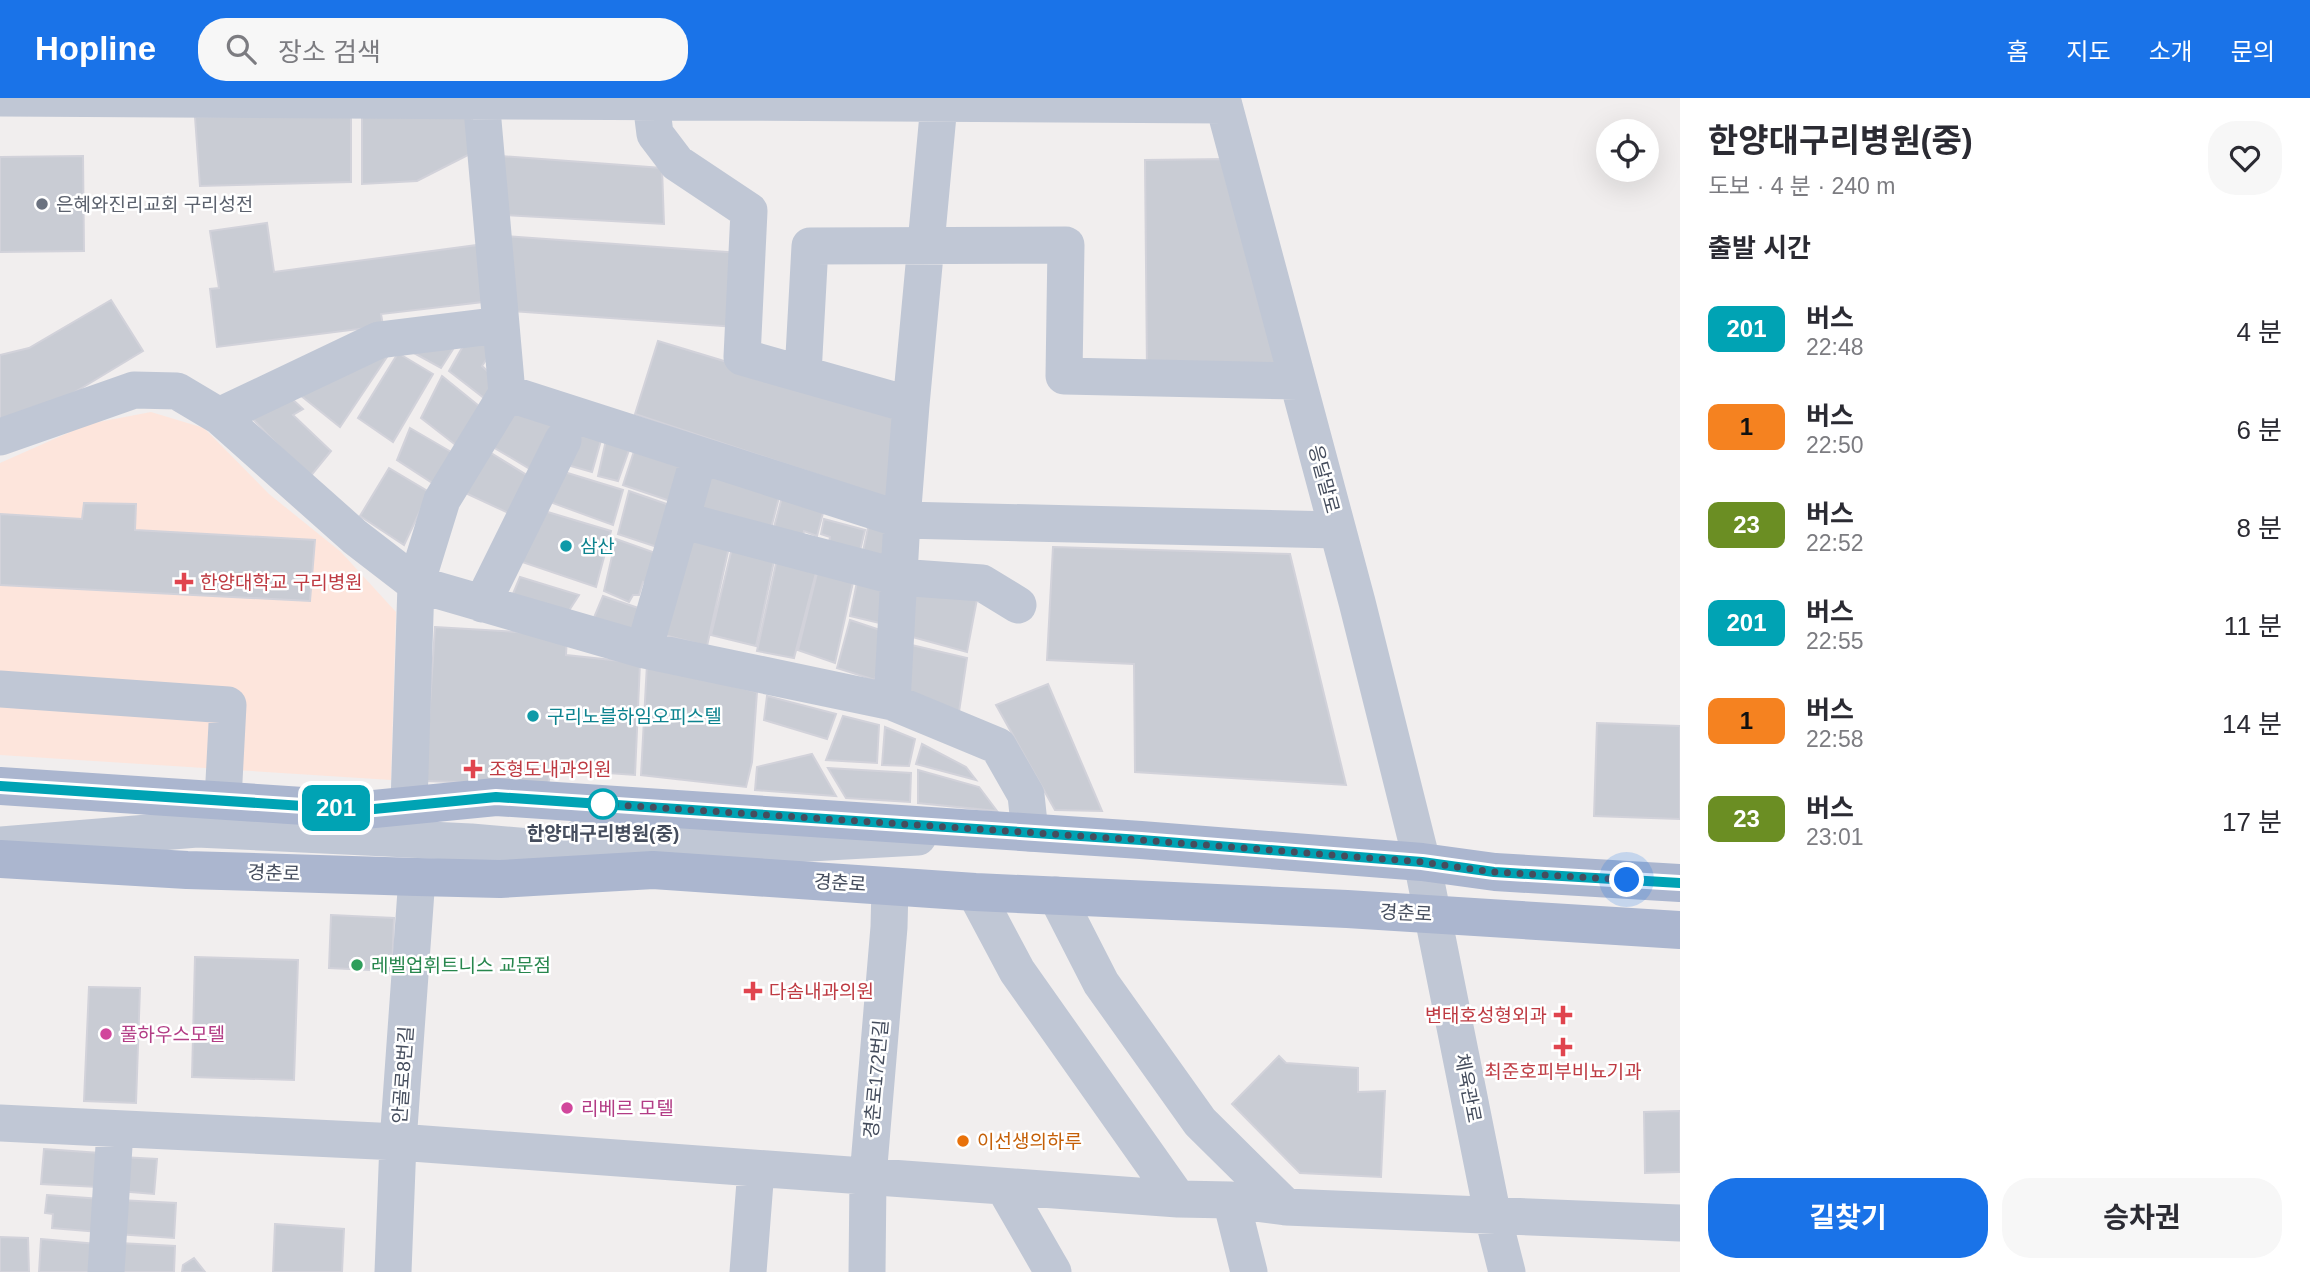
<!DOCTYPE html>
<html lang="ko">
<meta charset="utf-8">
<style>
:root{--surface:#fff;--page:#f7f7f7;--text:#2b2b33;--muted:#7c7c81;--accent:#1a73e8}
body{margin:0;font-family:Helvetica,"Noto Sans KR",sans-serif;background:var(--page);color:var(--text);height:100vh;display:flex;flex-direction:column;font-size:26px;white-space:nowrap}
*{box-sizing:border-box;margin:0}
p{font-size:23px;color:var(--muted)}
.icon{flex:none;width:38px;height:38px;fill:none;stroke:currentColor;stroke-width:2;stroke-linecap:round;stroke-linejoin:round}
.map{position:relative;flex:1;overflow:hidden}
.panel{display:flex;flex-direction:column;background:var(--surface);width:630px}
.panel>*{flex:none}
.badge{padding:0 14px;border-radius:10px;font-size:24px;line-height:46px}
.controls{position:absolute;left:1596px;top:21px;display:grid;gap:14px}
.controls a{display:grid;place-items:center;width:63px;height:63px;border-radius:50%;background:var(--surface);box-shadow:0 7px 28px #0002;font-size:35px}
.you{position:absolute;width:35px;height:35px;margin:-18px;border:5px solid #fff;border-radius:50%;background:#1a73e8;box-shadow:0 0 0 10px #1a73e833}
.map>.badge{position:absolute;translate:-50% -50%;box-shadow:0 0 0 4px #fff}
h2{padding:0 28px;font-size:26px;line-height:63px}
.round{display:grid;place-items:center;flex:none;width:74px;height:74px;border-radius:28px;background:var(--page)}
.overview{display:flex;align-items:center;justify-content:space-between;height:119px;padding:0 28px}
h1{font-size:33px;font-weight:700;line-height:52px}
.primary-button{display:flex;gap:14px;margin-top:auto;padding:14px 28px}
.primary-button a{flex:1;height:80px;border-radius:28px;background:var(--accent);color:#fff;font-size:28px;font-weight:700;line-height:80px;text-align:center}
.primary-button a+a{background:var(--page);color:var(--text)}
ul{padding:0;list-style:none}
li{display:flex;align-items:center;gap:21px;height:98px;padding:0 28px}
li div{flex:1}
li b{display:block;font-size:26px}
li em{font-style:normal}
li .badge{min-width:77px;font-weight:700;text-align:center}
header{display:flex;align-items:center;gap:42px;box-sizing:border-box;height:98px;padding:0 35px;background:var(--accent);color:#fff}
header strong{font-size:33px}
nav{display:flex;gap:38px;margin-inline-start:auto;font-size:24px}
.search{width:490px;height:63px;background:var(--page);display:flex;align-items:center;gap:18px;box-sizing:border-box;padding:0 24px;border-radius:28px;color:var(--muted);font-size:26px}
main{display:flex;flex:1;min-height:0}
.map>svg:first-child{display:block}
</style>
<header>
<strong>Hopline</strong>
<div class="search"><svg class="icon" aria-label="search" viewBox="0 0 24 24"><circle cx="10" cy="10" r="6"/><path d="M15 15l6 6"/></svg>장소 검색</div>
<nav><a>홈</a><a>지도</a><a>소개</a><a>문의</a></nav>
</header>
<main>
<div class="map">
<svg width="1680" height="1174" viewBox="0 0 1680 1174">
<rect width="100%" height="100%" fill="#f1eeee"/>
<path fill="#fde5dc" d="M151,314L204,330L269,396L341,454L396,514L391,682L0,657V365L88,326Z"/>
<path fill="#c9ccd4" stroke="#d2d2da" stroke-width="2" d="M471,13L476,53L417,83L362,86V17Z
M351,17V84L200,88L195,19Z
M83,58L84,153L0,154V59Z
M500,58L662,70L664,126L505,117Z
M1226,61L1285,275L1147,273L1145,62Z
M267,125L274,174L485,146L491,203L381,216L383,228L217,249L210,191L219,190L210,133Z
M505,138L740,155L736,229L512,213Z
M111,202L143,253L50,309L0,322V257L29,250Z
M467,241L494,250L482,268L497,282L484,300L449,273Z
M459,242L441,270L403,249Z
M658,243L899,316L893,402L635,316Z
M391,253L340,329L300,297Z
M398,255L433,276L393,344L358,320Z
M442,278L479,308L457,348L421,320Z
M290,299L303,311L293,317L331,353L309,380L250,318Z
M509,312L564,321L535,374L493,349Z
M577,325L604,332L592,374L564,366Z
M410,330L453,355L434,386L397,362Z
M608,333L633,341L618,383L598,378Z
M637,344L694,362L679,406L623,387Z
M483,350L533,381L517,419L459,392Z
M701,362L782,388L768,442L685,420Z
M389,370L429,394L404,447L360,418Z
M561,373L623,392L613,427L550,404Z
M629,393L678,410L666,452L618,436Z
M782,399L824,411L817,438L804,433L800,452L770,444Z
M84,405L136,406L135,432L315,442L310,503L0,487V416L82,421Z
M541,412L611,433L596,489L519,463Z
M870,420L897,438L892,473L861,463Z
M824,421L865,432L857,465L827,457L830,439L821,436Z
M683,436L729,449L707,548L656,535Z
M616,441L664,458L654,489L643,484L639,497H633L629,504L604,493Z
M1053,449L1290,456L1346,687L1135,674L1134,566L1047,562Z
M732,450L774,463L756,548L711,537Z
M777,461L817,471L794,560L757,553Z
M818,471L854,480L835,565L798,552Z
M520,479L579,497L568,514L512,498Z
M858,479L893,485L888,527L850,518Z
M906,491L978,496L967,554L905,537Z
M603,498L650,514L640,544L590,529Z
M850,522L886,534L875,582L837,570Z
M435,529L567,537L566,557L640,565L635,677L551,671L548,687L425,683Z
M903,545L967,560L959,614L900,593Z
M647,566L757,594L752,664L746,689L641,677Z
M1048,586L1102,713L1055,712L996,607Z
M767,598L836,616L827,641L764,622Z
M843,618L879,627L877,665L826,662Z
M1597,625L1680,628V721L1594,718Z
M885,629L915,641L909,668L882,667Z
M922,646L966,669L976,682L916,666Z
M812,656L836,698L755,692L757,669Z
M828,670L911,675L910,704L846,700Z
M918,672L979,689L997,713L918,705Z
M331,817L394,820L392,873L329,870Z
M195,859L298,862L294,982L192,979Z
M89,889L140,890L136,1005L84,1003Z
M1279,958L1286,965L1358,970V994L1385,993L1381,1079L1300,1075L1232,1006Z
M1680,1013V1074L1645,1075L1644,1014Z
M44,1051L100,1055L98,1089L41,1086Z
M121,1059L157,1061L154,1096L119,1093Z
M47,1097L101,1101L99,1134L52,1130L53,1116L45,1115Z
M119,1102L176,1105L174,1140L117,1136Z
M275,1126L344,1131L342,1174H273Z
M0,1139L28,1140L29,1174H0Z
M41,1141L97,1146L95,1174H39Z
M119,1145L175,1148L174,1174H117Z
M194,1160L205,1174H182L183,1167Z"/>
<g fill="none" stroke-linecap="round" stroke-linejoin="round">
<path stroke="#c0c7d5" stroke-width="37" d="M0,0L1224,7
M1222,0L1357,504L1422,764L1493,1119L1507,1174
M651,4L655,36L677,65L749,113L742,259L911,307
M803,276L810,148L1066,147L1064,278L1297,283
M507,295L902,422L911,307L939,6
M219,318L379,242L501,227
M0,339L134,292L177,293L219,318L355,439L416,486L644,552L892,604L998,648L1026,697L1030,735
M681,422L898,479L982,485L1018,507
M482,506L563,342
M644,552L694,376
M0,591L228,607L224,683
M892,604L902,422L1337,432
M409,706L416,486L442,402L507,295L481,0
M581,739L792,746L918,739
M0,747L197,731L471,744L564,752L633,768
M975,794L1017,873L1178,1101
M1056,797L1101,885L1200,1024L1286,1109
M0,1025L398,1044L1178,1101L1231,1102L1286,1109L1680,1125
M1004,1089L1053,1174
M1231,1102L1249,1174
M106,1174L115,1032
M393,1174L398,1044L417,779
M748,1174L756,1071
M867,1174L868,1079L889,829L890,789"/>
<path stroke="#abb6cf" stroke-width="38" d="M0,688L364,712L496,699L1141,742L1422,764L1495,774L1680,785
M0,761L187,772L417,779L500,781L653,772L975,794L1347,811L1680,832"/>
</g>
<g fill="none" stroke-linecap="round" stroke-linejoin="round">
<g stroke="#fff" stroke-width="16">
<path id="line" d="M0,688L364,712L496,699L1141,742L1422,764L1494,774L1680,785"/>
</g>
<use href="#line" stroke="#00a3b4" stroke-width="10"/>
<path stroke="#454d5d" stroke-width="7" stroke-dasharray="0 12.6" d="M603,706L1141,742L1422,764L1494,774L1627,782"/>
</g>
<circle fill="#6b7280" stroke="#fff" stroke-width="2.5" cx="42" cy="106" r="7"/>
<g fill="#0f9aa8" stroke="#fff" stroke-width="2.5">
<circle cx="566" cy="448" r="7"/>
<circle cx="533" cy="618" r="7"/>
</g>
<g fill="#e0444e" stroke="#fff" stroke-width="2.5">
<path d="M180.5 473.5h7v7h7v7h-7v7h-7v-7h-7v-7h7z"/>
<path d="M469.5 660.5h7v7h7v7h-7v7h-7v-7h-7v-7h7z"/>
<path d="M749.5 882.5h7v7h7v7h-7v7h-7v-7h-7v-7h7z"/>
<path d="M1559.5 906.5h7v7h7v7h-7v7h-7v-7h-7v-7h7z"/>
<path d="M1559.5 938.5h7v7h7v7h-7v7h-7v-7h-7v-7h7z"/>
</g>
<circle fill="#fff" stroke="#00a3b4" stroke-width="3.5" cx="603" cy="706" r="14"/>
<circle fill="#2e9e5b" stroke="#fff" stroke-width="2.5" cx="357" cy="867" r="7"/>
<g fill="#d1479c" stroke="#fff" stroke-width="2.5">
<circle cx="106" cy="936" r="7"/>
<circle cx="567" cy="1010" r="7"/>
</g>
<circle fill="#e8710a" stroke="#fff" stroke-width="2.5" cx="963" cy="1043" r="7"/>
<g text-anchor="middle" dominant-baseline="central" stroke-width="5" stroke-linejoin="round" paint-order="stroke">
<g font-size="19" fill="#5b616d" stroke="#fff" text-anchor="start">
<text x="56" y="106">은혜와진리교회 구리성전</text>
</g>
<g font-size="19" fill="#454d5d" stroke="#fff">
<text transform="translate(1324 381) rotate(75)">응달말로</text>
<text transform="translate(274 775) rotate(2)">경춘로</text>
<text transform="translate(840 785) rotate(4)">경춘로</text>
<text transform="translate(1406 815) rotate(3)">경춘로</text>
<text transform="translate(403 977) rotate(-86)">안골로8번길</text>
<text transform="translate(876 981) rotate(-85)">경춘로172번길</text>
<text transform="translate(1468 990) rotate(79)">체육관로</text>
</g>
<g font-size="19" fill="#0d838f" stroke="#fff" text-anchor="start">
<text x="580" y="448">삼산</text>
<text x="547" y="618">구리노블하임오피스텔</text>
</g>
<g font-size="19" fill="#be3a42" stroke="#fff" text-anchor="start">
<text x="200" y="484">한양대학교 구리병원</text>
<text x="489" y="671">조형도내과의원</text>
<text x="769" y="893">다솜내과의원</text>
<text x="1547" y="917" text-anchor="end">변태호성형외과</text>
<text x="1563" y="973" text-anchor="middle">최준호피부비뇨기과</text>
</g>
<g font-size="19" font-weight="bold" fill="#454d5d" stroke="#fff">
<text x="603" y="735">한양대구리병원(중)</text>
</g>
<g font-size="19" fill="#27864d" stroke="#fff" text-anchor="start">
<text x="371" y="867">레벨업휘트니스 교문점</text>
</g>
<g font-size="19" fill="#b23c85" stroke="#fff" text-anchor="start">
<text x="120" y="936">풀하우스모텔</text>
<text x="581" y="1010">리베르 모텔</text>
</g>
<g font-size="19" fill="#c56008" stroke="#fff" text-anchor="start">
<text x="977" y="1043">이선생의하루</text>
</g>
</g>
</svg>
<div class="controls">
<a><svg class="icon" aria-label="locate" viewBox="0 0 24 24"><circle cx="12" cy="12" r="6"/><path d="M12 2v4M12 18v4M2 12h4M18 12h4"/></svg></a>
</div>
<div class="you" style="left:1627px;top:782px"></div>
<b class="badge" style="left:336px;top:710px;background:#00a3b4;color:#fff">201</b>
</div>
<section class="panel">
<div class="overview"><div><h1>한양대구리병원(중)</h1><p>도보 · 4 분 · 240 m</p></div><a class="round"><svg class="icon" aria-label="heart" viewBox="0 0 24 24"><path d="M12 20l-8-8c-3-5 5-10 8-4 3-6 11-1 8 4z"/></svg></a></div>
<h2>출발 시간</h2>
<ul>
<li><span class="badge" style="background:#00a3b4;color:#fff">201</span><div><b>버스</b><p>22:48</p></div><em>4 분</em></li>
<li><span class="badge" style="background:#f58220;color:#111">1</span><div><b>버스</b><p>22:50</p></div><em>6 분</em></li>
<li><span class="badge" style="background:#6b8e23;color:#fff">23</span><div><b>버스</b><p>22:52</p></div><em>8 분</em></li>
<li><span class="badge" style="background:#00a3b4;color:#fff">201</span><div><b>버스</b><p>22:55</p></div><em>11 분</em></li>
<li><span class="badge" style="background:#f58220;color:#111">1</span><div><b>버스</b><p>22:58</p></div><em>14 분</em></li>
<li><span class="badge" style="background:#6b8e23;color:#fff">23</span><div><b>버스</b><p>23:01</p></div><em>17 분</em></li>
</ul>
<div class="primary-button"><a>길찾기</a><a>승차권</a></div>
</section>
</main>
